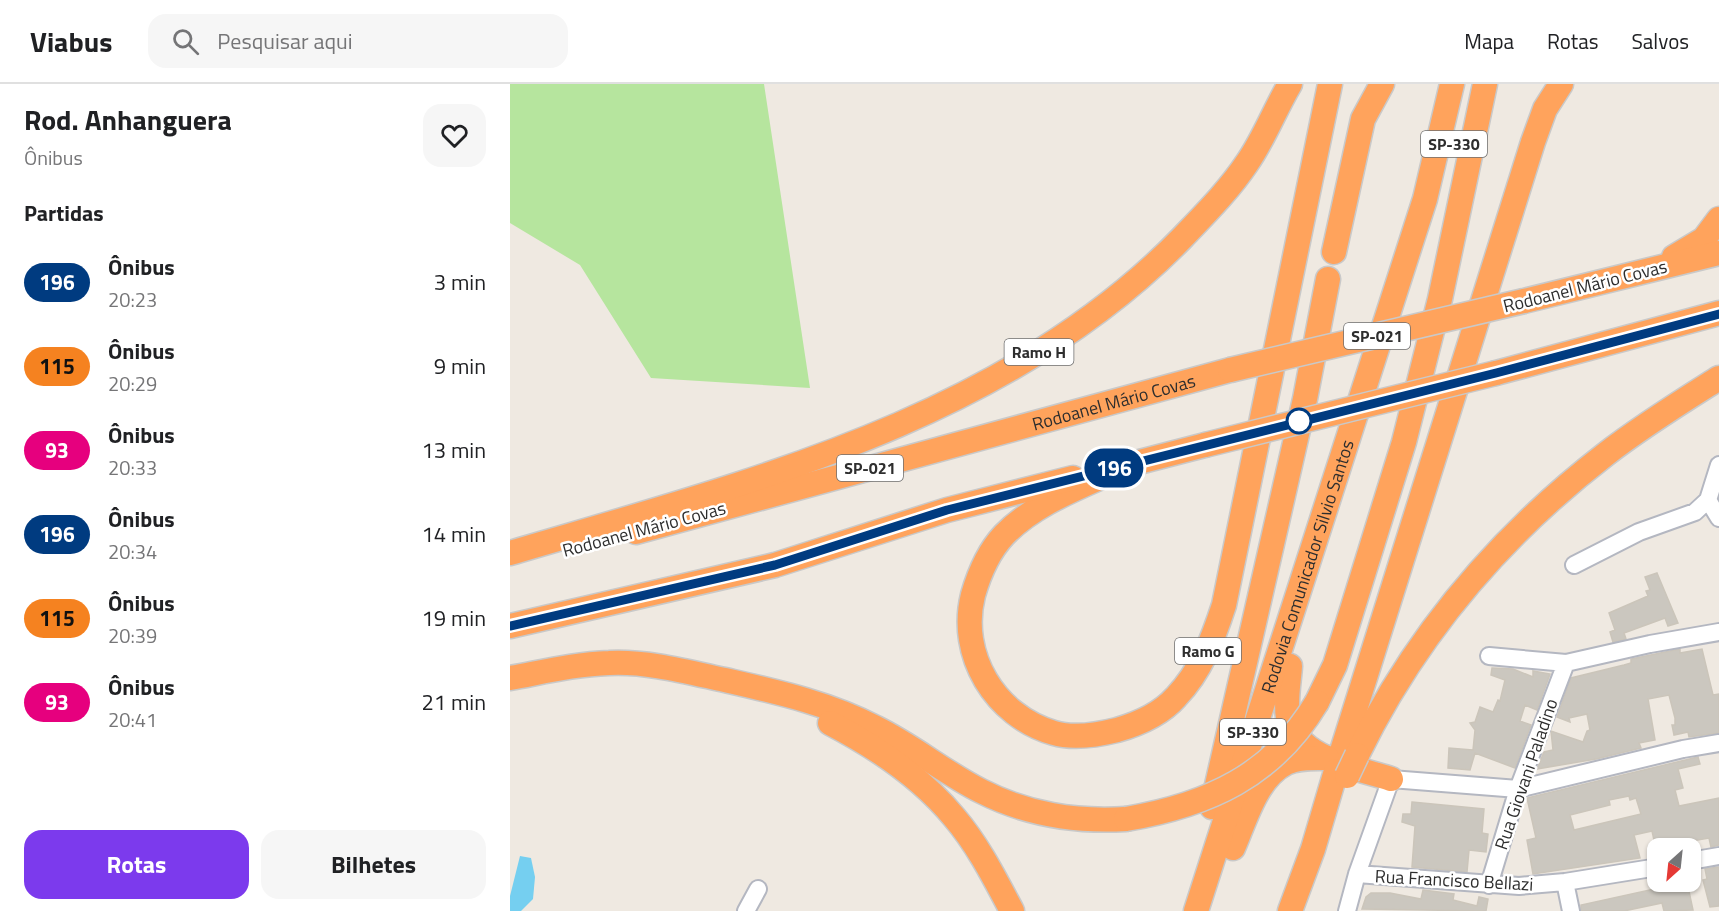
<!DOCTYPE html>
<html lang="pt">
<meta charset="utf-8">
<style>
:root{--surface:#fff;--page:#f6f6f6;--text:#202124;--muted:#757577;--line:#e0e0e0;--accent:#7c3aed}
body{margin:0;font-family:"Titillium Web",sans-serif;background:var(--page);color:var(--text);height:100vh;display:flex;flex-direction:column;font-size:22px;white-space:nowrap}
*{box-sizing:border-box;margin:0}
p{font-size:20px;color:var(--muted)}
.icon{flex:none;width:33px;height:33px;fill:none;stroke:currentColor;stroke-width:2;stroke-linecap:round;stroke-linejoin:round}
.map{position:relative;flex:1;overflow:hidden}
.side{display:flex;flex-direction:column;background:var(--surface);width:510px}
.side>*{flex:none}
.badge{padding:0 12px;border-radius:20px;font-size:21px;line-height:39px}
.needle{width:39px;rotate:207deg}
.buttons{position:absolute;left:1137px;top:754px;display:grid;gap:12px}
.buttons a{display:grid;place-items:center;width:54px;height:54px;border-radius:12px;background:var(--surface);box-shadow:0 2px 4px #0004;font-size:30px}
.map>.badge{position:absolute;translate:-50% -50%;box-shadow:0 0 0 3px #fff}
h2{padding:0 24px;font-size:22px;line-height:54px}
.round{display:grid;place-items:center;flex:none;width:63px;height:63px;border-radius:18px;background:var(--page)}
.head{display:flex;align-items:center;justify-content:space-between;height:102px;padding:0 24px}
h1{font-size:28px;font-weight:700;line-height:45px}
.button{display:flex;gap:12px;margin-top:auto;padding:12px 24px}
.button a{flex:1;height:69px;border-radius:18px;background:var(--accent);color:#fff;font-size:24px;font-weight:700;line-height:69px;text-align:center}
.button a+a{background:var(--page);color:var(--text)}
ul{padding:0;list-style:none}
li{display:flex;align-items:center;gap:18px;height:84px;padding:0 24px}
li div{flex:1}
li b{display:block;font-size:22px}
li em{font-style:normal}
li .badge{min-width:66px;font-weight:700;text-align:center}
header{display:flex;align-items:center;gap:36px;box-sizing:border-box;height:84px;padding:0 30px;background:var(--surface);border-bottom:2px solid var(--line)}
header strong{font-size:28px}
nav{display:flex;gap:33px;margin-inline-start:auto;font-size:21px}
.search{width:420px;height:54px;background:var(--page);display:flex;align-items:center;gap:15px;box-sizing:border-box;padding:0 21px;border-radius:18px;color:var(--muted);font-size:22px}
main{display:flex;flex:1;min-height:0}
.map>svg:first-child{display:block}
</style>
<header>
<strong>Viabus</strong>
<div class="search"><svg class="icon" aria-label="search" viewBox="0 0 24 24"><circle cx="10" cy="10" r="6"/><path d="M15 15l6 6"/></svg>Pesquisar aqui</div>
<nav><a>Mapa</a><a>Rotas</a><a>Salvos</a></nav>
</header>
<main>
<section class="side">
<div class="head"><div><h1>Rod. Anhanguera</h1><p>Ônibus</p></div><a class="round"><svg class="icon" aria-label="heart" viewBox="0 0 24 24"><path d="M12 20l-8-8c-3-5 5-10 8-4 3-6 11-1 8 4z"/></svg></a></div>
<h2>Partidas</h2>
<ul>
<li><span class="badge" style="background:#003b80;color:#fff">196</span><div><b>Ônibus</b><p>20:23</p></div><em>3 min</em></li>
<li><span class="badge" style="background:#f58220;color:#111">115</span><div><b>Ônibus</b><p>20:29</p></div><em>9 min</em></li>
<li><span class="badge" style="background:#e6007e;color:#fff">93</span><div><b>Ônibus</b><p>20:33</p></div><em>13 min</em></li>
<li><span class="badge" style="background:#003b80;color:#fff">196</span><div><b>Ônibus</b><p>20:34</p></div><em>14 min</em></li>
<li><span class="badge" style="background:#f58220;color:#111">115</span><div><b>Ônibus</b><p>20:39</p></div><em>19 min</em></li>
<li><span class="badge" style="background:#e6007e;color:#fff">93</span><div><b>Ônibus</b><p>20:41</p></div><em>21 min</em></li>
</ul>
<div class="button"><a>Rotas</a><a>Bilhetes</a></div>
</section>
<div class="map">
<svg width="1209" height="827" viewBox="0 0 1209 827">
<rect width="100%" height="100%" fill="#efe9e1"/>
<path fill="#b6e59e" d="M0,0H254L300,304L141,294L70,181L0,139Z"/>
<path fill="#75cff0" d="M10,772L21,774L25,793L23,815L11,827H0V812Z"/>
<path fill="#cbc7bf" stroke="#cbc5ba" stroke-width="1.5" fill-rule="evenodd" d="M1147,489L1168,539L1158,542L1155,534L1114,549L1116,555L1103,558L1100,548L1105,546L1099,529L1138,512L1136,507L1140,506L1135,493Z
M1170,565V569L1192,565L1203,611L1209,610V649L1179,653L1178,648L1164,651L1162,641H1165V634L1159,611L1138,615L1145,656L1129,659L1131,664L1086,675L1027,685L1034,668L1043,666L1041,647L1073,658L1077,647L1080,646L1077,630L1059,634L1060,638L1047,633L1061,594L1114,581L1121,579V575Z
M982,584L1003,585L1023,593V587L1040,590L1027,626L1015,621L1010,637L1021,641L1005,684L965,669L960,686L938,684L939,664L963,666L965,646L960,639L965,638L970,623L983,628L988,616L990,617L995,596L981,591Z
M1188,673L1190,680L1168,685L1173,704L1165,706L1169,722L1209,714V761L1201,763L1199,754L1176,758L1178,765H1146L1142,747L1124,751L1130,774L1023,790L1017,756L1026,754L1017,714ZM1119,712L1120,716L1126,714L1131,730L1064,746L1060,731L1100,721L1099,716Z
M902,718L974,725L972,749L978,750L976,768L959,766L957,788L902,783L905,742L892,738L893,730H901Z
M1209,783V822L1200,823L1193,796L1197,795L1195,785Z
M1147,798H1177L1183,826L1154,827L1152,819L1114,827H1071V821L1149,804Z
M913,806L944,810L943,816L967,822L969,813L978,815L976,827L852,825L856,813L861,809H880L911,815Z"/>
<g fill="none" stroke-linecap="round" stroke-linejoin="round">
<g stroke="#b4b7c1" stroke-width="20">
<path id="minor" d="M1198,416L1209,434
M1064,481L1129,448L1185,428L1198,416L1209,381
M979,572L1056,579L1140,560L1209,548
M1180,777L1209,772
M847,790L1009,802L1055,798L1148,783
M1055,798L1061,827
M979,801L1008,705L1056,579
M236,827L248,805
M837,827L847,790L881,695L1008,705L1173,665L1209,659"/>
</g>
<g stroke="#c9c9c9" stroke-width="27">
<g id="highway">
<path d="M824,168L853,35L872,0"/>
<path d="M1164,173L1194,155L1209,135"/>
<path d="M1014,217L1209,169"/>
<path d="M986,289L1209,229"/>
<path d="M620,380C577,401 528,416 494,451C479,467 469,490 463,511C448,571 485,632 544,649C564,655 587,651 607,646C628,640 651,630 666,613C691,587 703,555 714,521L820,0"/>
<path d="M606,384L695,361"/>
<path id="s1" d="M126,448L720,286"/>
<path d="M0,469C236,399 495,336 672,154C695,130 719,106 737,79C754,55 765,25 780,0"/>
<path d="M0,542L265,481L437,426L563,394"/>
<path d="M780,582C779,598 775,617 778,633C786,675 848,684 881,695"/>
<path d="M0,594C33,588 65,580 99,579C137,577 178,588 215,596C267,608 318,619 366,644C403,662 435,689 471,707C518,731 565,738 616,735"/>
<path d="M807,618L825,581L894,358L930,215L975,0"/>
<path d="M320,639C366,663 411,693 444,733C468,761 485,795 502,827"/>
<path d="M832,667L1023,58L1035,25L1051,0"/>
<path d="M847,671C905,552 991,451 1096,370C1132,342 1171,318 1209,294"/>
<path d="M702,723L795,315L818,195"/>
<path d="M723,764C735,737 746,694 776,679C788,673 803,674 817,674"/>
<path id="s2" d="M686,827L915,115L942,0"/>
<path d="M780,827L803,765L826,687"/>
</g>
</g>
<use href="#minor" stroke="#fff" stroke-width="16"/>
<use href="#highway" stroke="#ffa35c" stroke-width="24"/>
<g stroke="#c9c9c9" stroke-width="27" stroke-linecap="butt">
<path id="highway-bridge" d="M720,286L1014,217
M695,361L986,289
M837,692L847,671
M616,735C698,721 763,692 807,618"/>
</g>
<use href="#highway-bridge" stroke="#ffa35c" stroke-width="24"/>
</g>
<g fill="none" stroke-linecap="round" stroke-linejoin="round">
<g stroke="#fff" stroke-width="14">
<path id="line" d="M0,542L265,481L437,426L986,289L1209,230"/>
</g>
<use href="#line" stroke="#003b80" stroke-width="9"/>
</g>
<circle fill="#fff" stroke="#003b80" stroke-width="3" cx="789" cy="337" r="12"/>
<g text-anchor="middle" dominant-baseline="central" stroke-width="5" stroke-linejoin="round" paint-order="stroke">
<g fill="#fff" stroke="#6d6d6d" stroke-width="1.5">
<rect x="911" y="47" width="66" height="26" rx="4.5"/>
<rect x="834" y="239" width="66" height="26" rx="4.5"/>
<rect x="494.5" y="255" width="69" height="26" rx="4.5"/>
<rect x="327" y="371" width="66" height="26" rx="4.5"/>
<rect x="665" y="554" width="66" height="26" rx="4.5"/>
<rect x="710" y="635" width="66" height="26" rx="4.5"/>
</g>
<g font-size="16" font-weight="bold" fill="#2e2e2e">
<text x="944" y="60">SP-330</text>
<text x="867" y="252">SP-021</text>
<text x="529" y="268">Ramo H</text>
<text x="360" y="384">SP-021</text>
<text x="698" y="567">Ramo G</text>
<text x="743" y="648">SP-330</text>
</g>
<g font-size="18" fill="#2e2e2e" stroke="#fff">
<text transform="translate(1075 202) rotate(-14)">Rodoanel Mário Covas</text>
<text stroke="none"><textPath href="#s1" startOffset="495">Rodoanel Mário Covas</textPath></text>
<text transform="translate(134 445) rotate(-15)">Rodoanel Mário Covas</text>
<text stroke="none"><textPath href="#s2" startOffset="362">Rodovia Comunicador Silvio Santos</textPath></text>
<text transform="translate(1016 690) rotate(-71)">Rua Giovani Paladino</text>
<text transform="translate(944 796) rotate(3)">Rua Francisco Bellazi</text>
</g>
</g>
</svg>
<div class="buttons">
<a><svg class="needle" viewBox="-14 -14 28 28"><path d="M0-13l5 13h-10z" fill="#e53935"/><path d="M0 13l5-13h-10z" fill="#757577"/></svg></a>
</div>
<b class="badge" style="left:604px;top:384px;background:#003b80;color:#fff">196</b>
</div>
</main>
